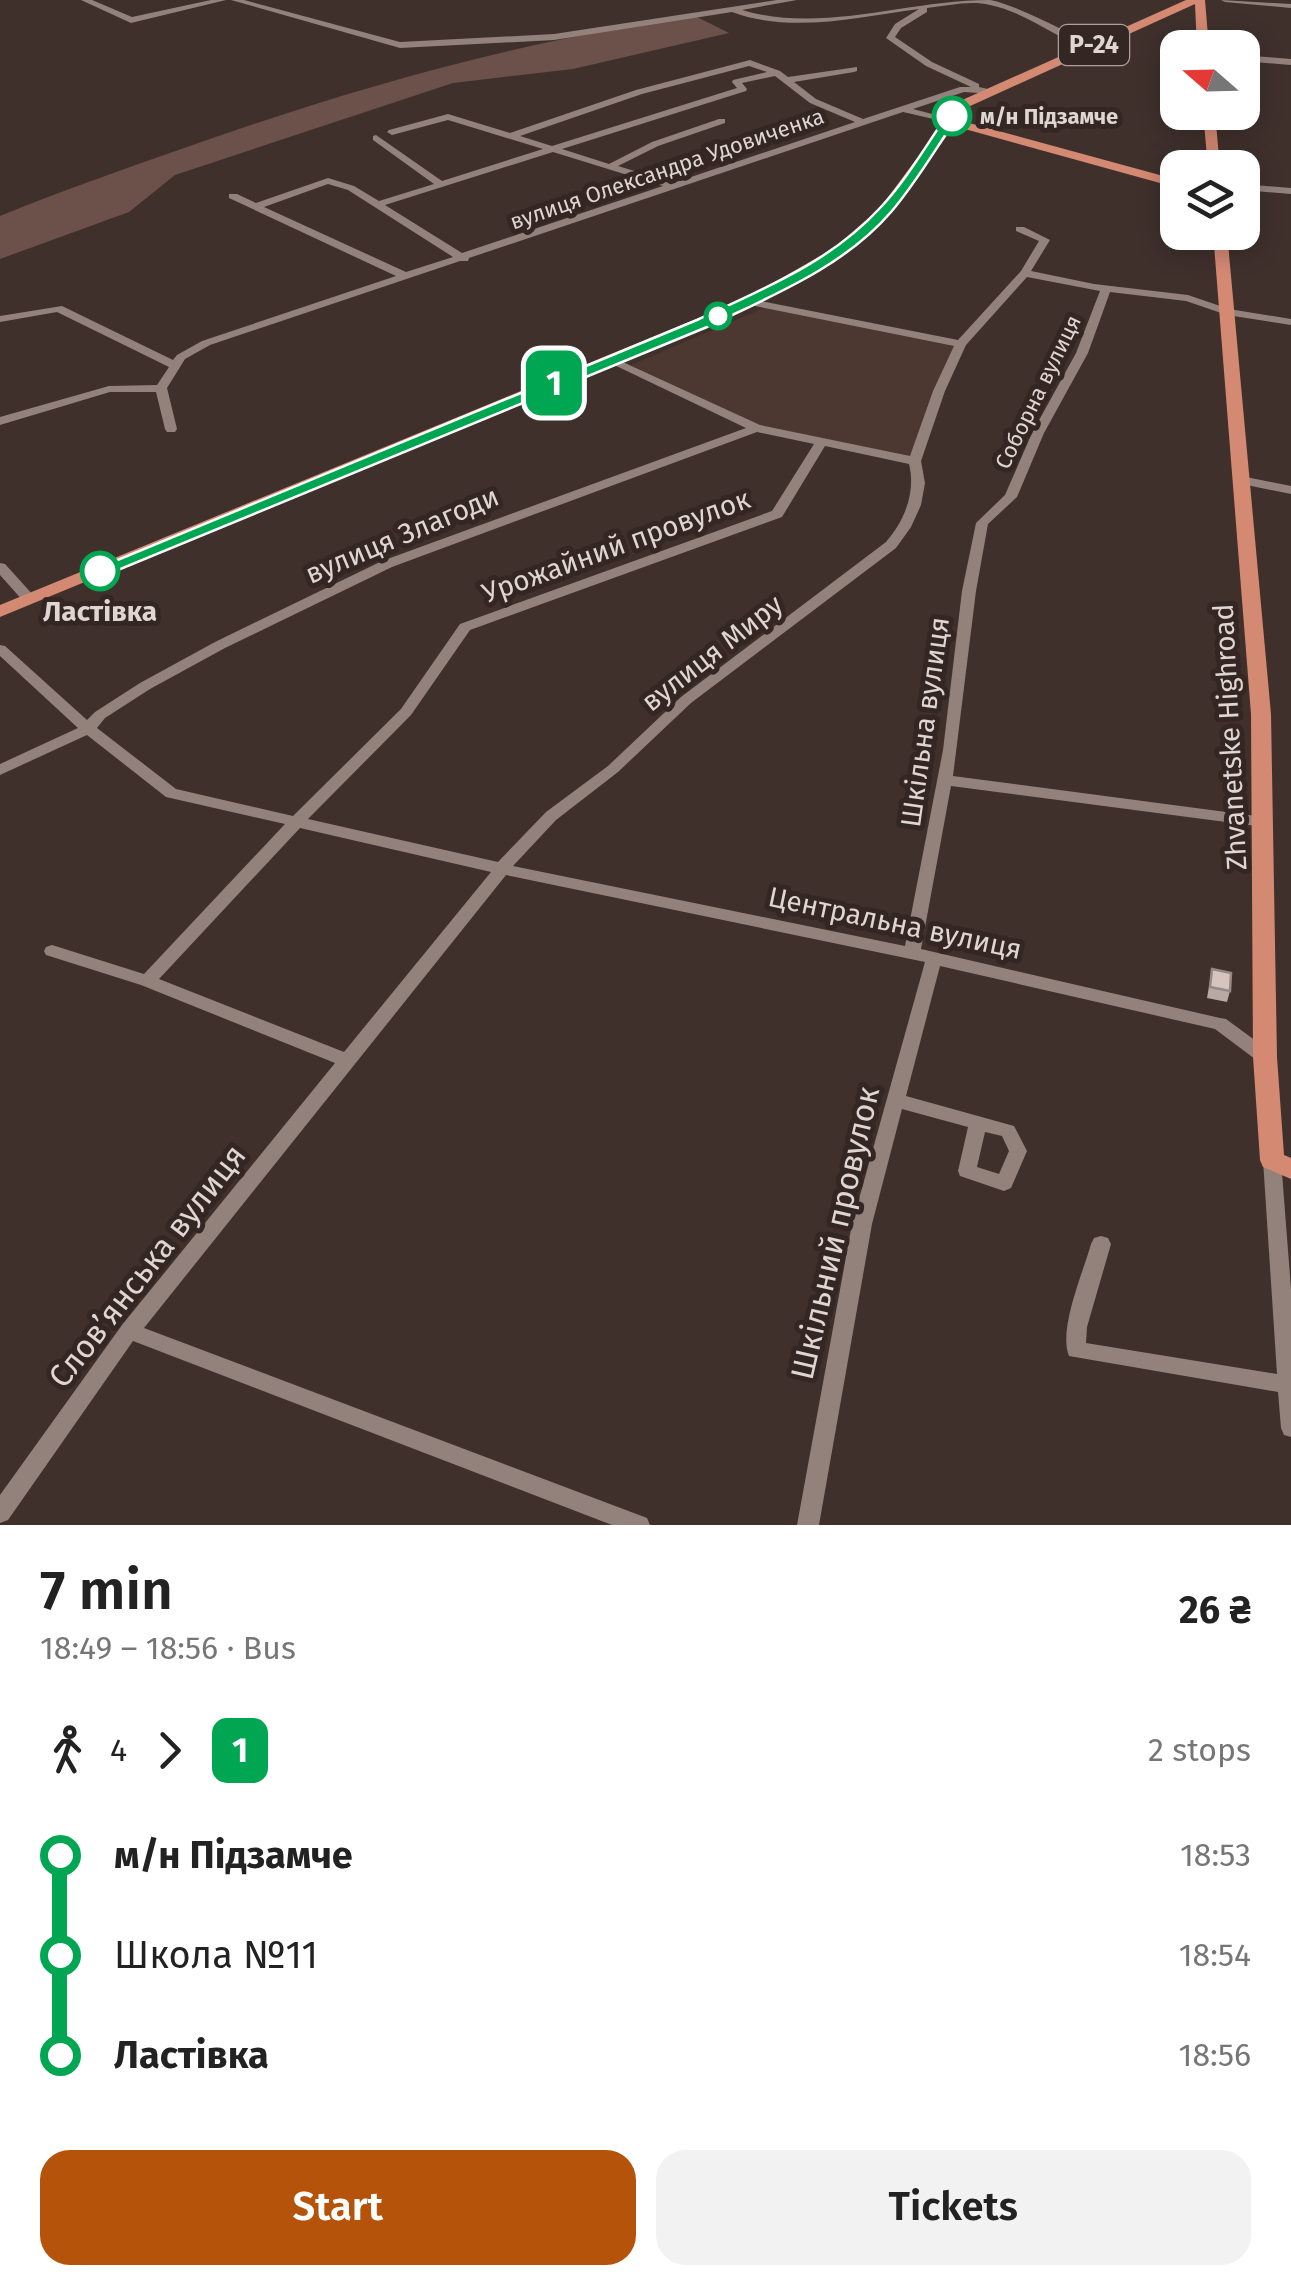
<!DOCTYPE html>
<meta charset="utf-8">
<style>
:root{--surface:#fff;--page:#f2f2f2;--text:#222;--muted:#767676;--accent:#b45309}
body{margin:0;font-family:"Fira Sans",sans-serif;background:var(--page);color:var(--text);height:100vh;display:flex;flex-direction:column;font-size:38px;white-space:nowrap}
*{box-sizing:border-box;margin:0}
p{font-size:32px;color:var(--muted)}
.icon{flex:none;width:55px;height:55px;fill:none;stroke:currentColor;stroke-width:2;stroke-linecap:round;stroke-linejoin:round}
.map{position:relative;height:1525px;overflow:hidden}
.panel{display:flex;flex-direction:column;background:var(--surface);flex:1}
.panel>*{flex:none}
.badge{padding:0 20px;border-radius:15px;font-size:35px;line-height:65px}
.needle{width:65px;rotate:290deg}
.fabs{position:absolute;left:1160px;top:30px;display:grid;gap:20px}
.fabs a{display:grid;place-items:center;width:100px;height:100px;border-radius:20px;background:var(--surface);box-shadow:0 5px 25px #0003;font-size:50px}
.map>.badge{position:absolute;translate:-50% -50%;box-shadow:0 0 0 5px #fff}
.legs{display:flex;align-items:center;gap:15px;height:110px;padding:0 40px;font-size:32px}
.legs p{margin-inline-start:auto}
.headline{display:flex;align-items:center;justify-content:space-between;height:170px;padding:0 40px}
h1{font-size:55px;font-weight:600;line-height:75px}
.button{display:flex;gap:20px;margin-top:auto;padding:20px 40px}
.button a{flex:1;height:115px;border-radius:30px;background:var(--accent);color:#fff;font-size:40px;font-weight:600;line-height:115px;text-align:center}
.button a+a{background:var(--page);color:var(--text)}
ul{padding:0 40px;list-style:none}
li{display:flex;align-items:center;gap:35px;height:100px;font-size:38px}
li i{display:grid;place-items:center;width:15px;height:100%;margin:0 12px;background:currentColor}
li i::after{content:'';width:25px;height:25px;margin:-12px;border:8px solid;border-radius:50%;background:var(--surface)}
li p{margin-inline-start:auto}
li:first-child i{background:linear-gradient(#0000 50%,currentColor 0)}
li:last-child i{background:linear-gradient(currentColor 50%,#0000 0)}
.map>svg:first-child{display:block}
</style>
<div class="map">
<svg width="1291" height="1525" viewBox="0 0 1291 1525">
<rect width="100%" height="100%" fill="#3f302c"/>
<path fill="#4d3831" d="M764,308L958,347L933,390L911,457L759,425L631,365Z"/>
<path fill="#6b5149" d="M697,17L729,33L573,69L453,83L175,175L129,212L0,259V216C61,191 124,169 187,147C352,89 522,39 697,17Z"/>
<g fill="none" stroke-linecap="round" stroke-linejoin="round">
<path fill="#93817c" fill-rule="evenodd" d="M81,0H92L132,17L211,0H226L131,23Z
M231,0H244L400,42L554,34L777,0H797L742,10C823,34 906,0 989,0C1010,2 1074,35 1094,47L1090,50C1056,38 1025,12 990,5C970,0 947,6 927,8V12L901,28L895,37L932,62L979,84V87L997,91L993,94L964,92L913,109L951,119V123L903,112L469,258L468,261H460L210,345L185,359L167,388L177,429L175,432H167L165,429L156,392H110L0,425V417L109,386L157,385L169,367L57,312L0,322V316L62,306L173,360L177,355L202,341L396,276L229,198V194H237L256,203L328,178L354,186L379,201L434,184L373,140V136L376,135L442,181L543,149L448,120L392,135L387,132L389,130L448,114L510,133L636,90L750,60L780,71L788,77L857,67V71L854,72L794,82L816,99L863,119L960,87H971L926,66L886,38L895,24L919,9C859,17 791,34 732,12L554,40L400,48ZM749,66L767,72L733,80L732,82L737,88L552,146L520,136L642,94ZM775,76L810,103L855,122L673,183L618,166L658,146L725,123V119H719L652,142L609,164L562,149L746,91L747,89L742,83ZM553,152L663,186L462,253L385,205ZM328,184L348,190L453,257L406,272L264,207Z
M1221,0L1291,4V8L1225,2Z
M1242,55L1291,59V65L1242,61Z
M1242,184L1291,188V194L1242,190Z
M1016,227H1024L1050,240L1031,271L1094,284L1188,295L1229,309L1291,319V325L1227,315L1186,301L1110,292L1088,353L1044,433L1017,497L988,524L976,591L953,776L1264,817L1272,822L1264,827L951,786L921,949L1220,1018L1226,1019L1271,1052L1274,1057L1271,1062L1265,1064L1259,1062L1215,1029L940,966L906,1096L1014,1126L1027,1151L1011,1188L1004,1191L960,1176L958,1171L968,1127L902,1109L872,1224L819,1525H797L852,1224L925,962L506,875L144,1328L647,1518L650,1525H612L133,1341L8,1520L0,1523V1495L122,1325L335,1063L141,985L46,955L44,951L46,947L52,945L144,974L285,824L166,797L87,735L0,775V764L78,728L0,656V645L5,646L87,720L95,712L140,683L215,642L382,561L746,428L608,362L606,360L612,357L760,425L910,456L933,391L954,346L750,305L745,302L750,299L958,340L1021,271L1039,241L1016,231ZM1027,277L1100,291L1076,353L1032,433L1005,495L976,523L962,591L943,750L905,946L513,866L556,820L618,772L691,703L896,548L911,527L921,505L925,483L921,461L945,391L966,345ZM757,432L814,444L772,511L460,624L401,709L293,816L176,789L97,728L105,718L150,689L225,648L392,567ZM825,446L909,464C916,492 905,520 886,542L681,697L608,766L546,812L498,862L308,819L411,715L470,630L782,517ZM300,828L491,872L344,1052L159,979ZM985,1132L1002,1136L1009,1151L999,1174L977,1167Z
M1241,476L1291,486V494L1237,483V477Z
M0,563L5,564L34,596L36,599L34,602H24L0,575Z
M1272,1153L1279,1155L1281,1160L1291,1289V1437L1284,1435L1281,1428L1278,1392L1069,1356C1058,1329 1083,1273 1091,1244L1094,1238L1101,1236L1108,1238L1111,1244L1087,1327L1086,1343L1277,1374L1263,1160L1265,1155Z"/>
<path fill="#d48972" fill-rule="evenodd" d="M1186,0H1205L1209,48H1197L1195,4L968,107L958,120L1178,180V188L954,126L890,214L844,254L755,305L0,617V605L745,299L834,248L880,208L943,123L944,118L960,101Z
M1203,112H1215L1220,168H1208Z
M1213,232H1227L1271,714L1277,1057L1284,1155L1291,1158V1179L1263,1167L1260,1160L1253,1057L1251,714Z"/>
</g>
<path fill="#b9a9a3" d="M1212,969L1230,991L1227,1002L1207,998Z"/>
<path fill="#d7c4be" stroke="#968985" stroke-width="2.5" d="M1212,969L1231,973L1230,991L1210,987Z"/>
<path fill="#00a651" stroke="#fff" stroke-width="2.5" d="M948,114L958,116C936,148 916,183 891,212C844,267 771,296 707,327L106,575L91,571L697,320C761,290 831,262 880,208C906,181 926,145 948,114Z"/>
<g fill="#fff" stroke="#00a651" stroke-width="5">
<circle cx="952" cy="116" r="18"/>
<circle cx="718" cy="316" r="12"/>
<circle cx="100" cy="571" r="18"/>
</g>
<g text-anchor="middle" dominant-baseline="central" stroke-width="10" stroke-linejoin="round" paint-order="stroke">
<g font-size="22" font-weight="bold" fill="#dfd5d2" stroke="#342622" text-anchor="start">
<text x="980" y="116">м/н Підзамче</text>
</g>
<g font-size="22" fill="#dfd5d2" stroke="#342622">
<text transform="translate(667 169) rotate(-19)">вулиця Олександра Удовиченка</text>
<text transform="translate(1038 392) rotate(-64)">Соборна вулиця</text>
</g>
<rect fill="#342622" stroke="#aca09d" stroke-width="2.5" x="1059" y="25" width="70" height="40" rx="8"/>
<g font-size="25" font-weight="bold" fill="#dfd5d2">
<text x="1094" y="45">Р-24</text>
</g>
<g font-size="28" fill="#dfd5d2" stroke="#342622">
<text transform="translate(402 535) rotate(-23)">вулиця Злагоди</text>
<text transform="translate(616 546) rotate(-20)">Урожайний провулок</text>
<text transform="translate(712 653) rotate(-38)">вулиця Миру</text>
<text transform="translate(925 722) rotate(-82)">Шкільна вулиця</text>
<text transform="translate(1230 737) rotate(-93)">Zhvanetske Highroad</text>
<text transform="translate(895 923) rotate(12)">Центральна вулиця</text>
</g>
<g font-size="28" font-weight="bold" fill="#dfd5d2" stroke="#342622">
<text x="100" y="611">Ластівка</text>
</g>
<g font-size="32" fill="#dfd5d2" stroke="#342622">
<text transform="translate(835 1233) rotate(-77)">Шкільний провулок</text>
<text transform="translate(147 1266) rotate(-52)">Словʼянська вулиця</text>
</g>
</g>
</svg>
<div class="fabs">
<a><svg class="needle" viewBox="-14 -14 28 28"><path d="M0-13l5 13h-10z" fill="#e53935"/><path d="M0 13l5-13h-10z" fill="#767676"/></svg></a>
<a><svg class="icon" aria-label="layers" viewBox="0 0 24 24"><path d="M12 4l9 5-9 5-9-5zM3 14l9 5 9-5"/></svg></a>
</div>
<b class="badge" style="left:554px;top:383px;background:#00a651;color:#fff">1</b>
</div>
<section class="panel">
<div class="headline"><div><h1>7 min</h1><p>18:49 – 18:56 · Bus</p></div><b>26 ₴</b></div>
<div class="legs"><svg class="icon" aria-label="walk" viewBox="0 0 24 24"><circle cx="13" cy="4" r="2"/><path d="M13 8l-2 6 4 7M11 14l-3 7M7 12l3-4h3l4 4"/></svg>4<svg class="icon" aria-label="forward" viewBox="0 0 24 24"><path d="M9 5l7 7-7 7"/></svg><b class="badge" style="background:#00a651;color:#fff">1</b><p>2 stops</p></div>
<ul>
<li><i style="color:#00a651"></i><b>м/н Підзамче</b><p>18:53</p></li>
<li><i style="color:#00a651"></i><span>Школа №11</span><p>18:54</p></li>
<li><i style="color:#00a651"></i><b>Ластівка</b><p>18:56</p></li>
</ul>
<div class="button"><a>Start</a><a>Tickets</a></div>
</section>
